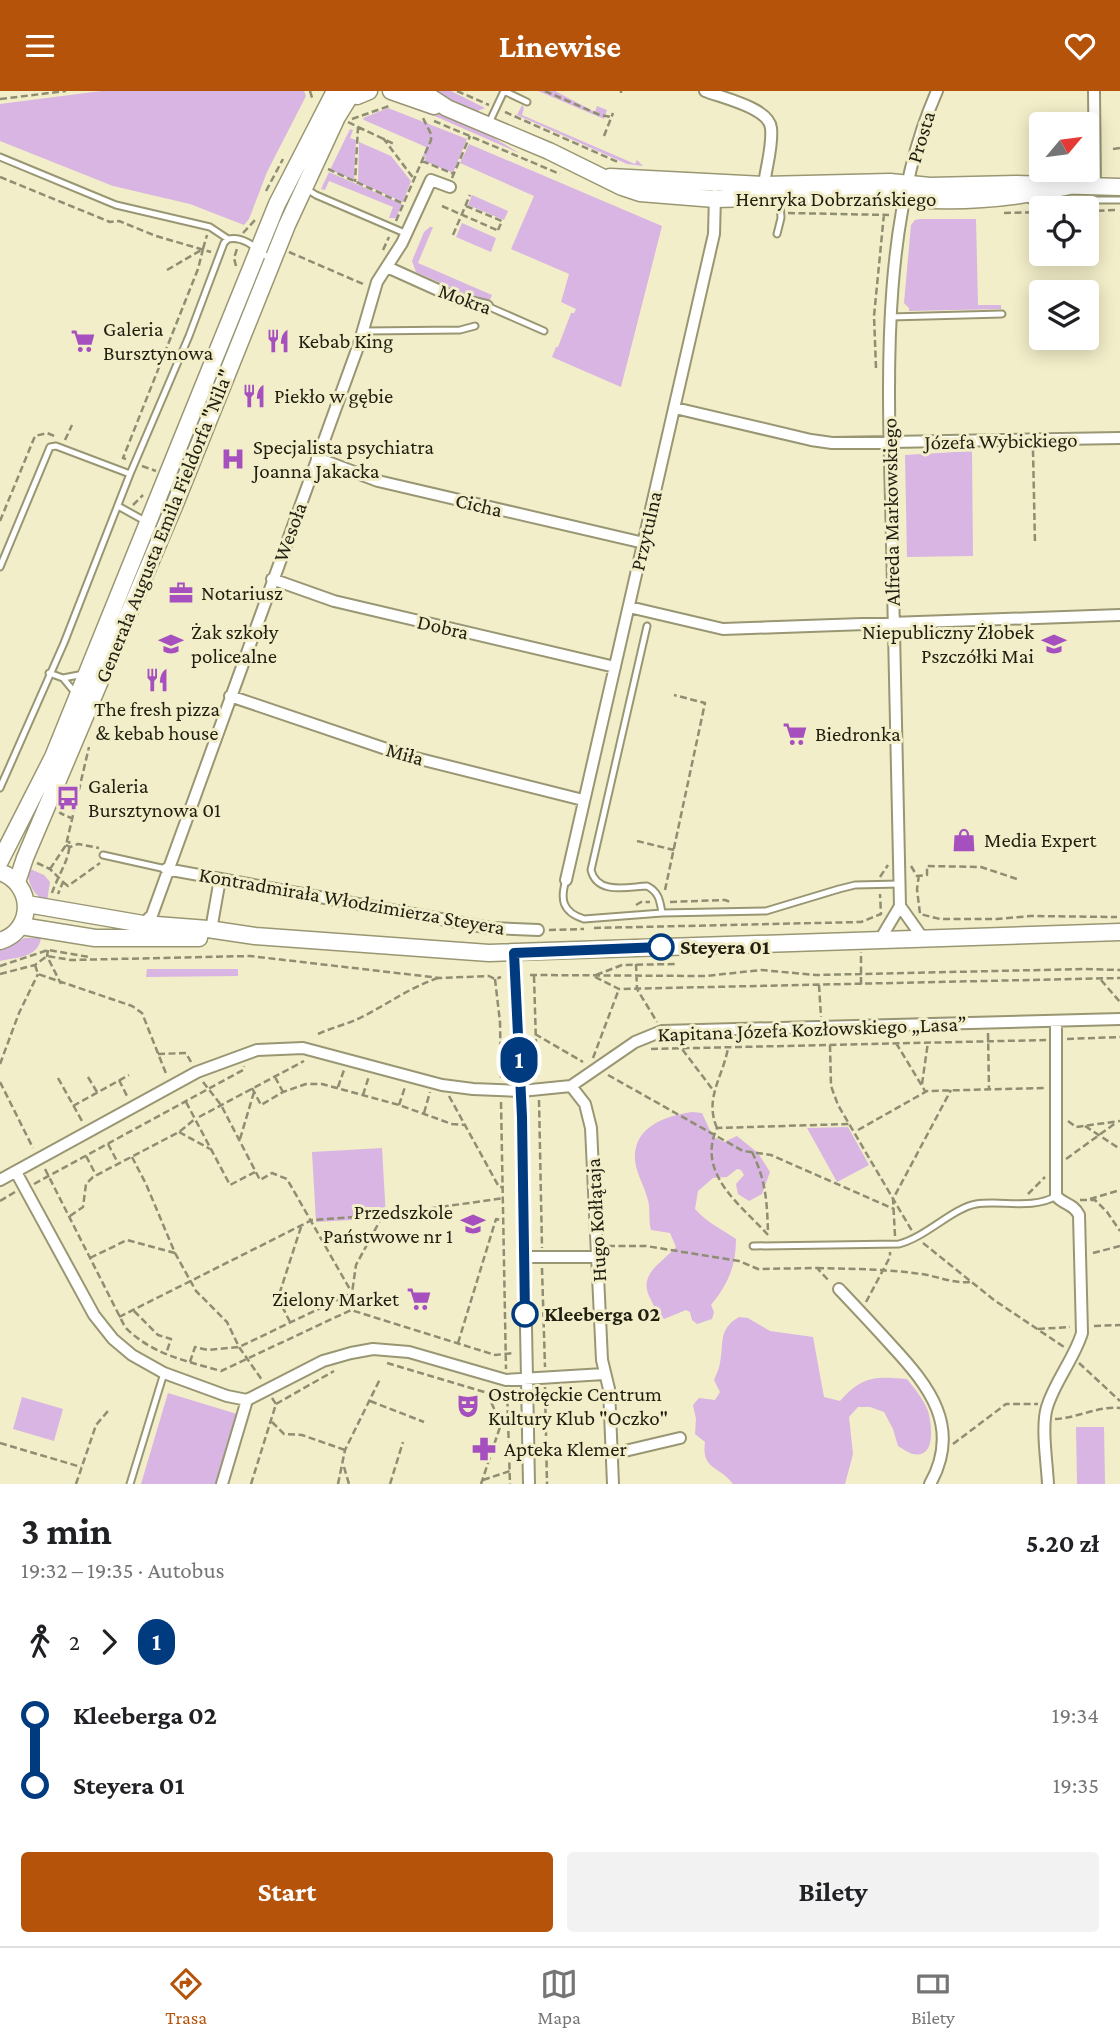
<!DOCTYPE html>
<html lang="pl">
<meta charset="utf-8">
<style>
:root{--surface:#fff;--page:#f2f2f2;--text:#202124;--muted:#757577;--line:#e0e0e0;--accent:#b45309}
body{margin:0;font-family:"Crimson Pro",serif;background:var(--page);color:var(--text);height:100vh;display:flex;flex-direction:column;font-size:26px;white-space:nowrap}
*{box-sizing:border-box;margin:0}
p{font-size:23px;color:var(--muted)}
.icon{flex:none;width:38px;height:38px;fill:none;stroke:currentColor;stroke-width:2;stroke-linecap:round;stroke-linejoin:round}
.map{position:relative;height:1393px;overflow:hidden}
.drawer{display:flex;flex-direction:column;background:var(--surface);flex:1}
.drawer>*{flex:none}
.badge{padding:0 14px;border-radius:23px;font-size:24px;line-height:46px}
.needle{width:46px;rotate:61deg}
.tools{position:absolute;left:1029px;top:21px;display:grid;gap:14px}
.tools a{display:grid;place-items:center;width:70px;height:70px;border-radius:7px;background:var(--surface);box-shadow:0 4px 18px #0003;font-size:35px}
.map>.badge{position:absolute;translate:-50% -50%;box-shadow:0 0 0 4px #fff}
.legs{display:flex;align-items:center;gap:10px;height:77px;padding:0 21px;font-size:23px}
.legs p{margin-inline-start:auto}
.head{display:flex;align-items:center;justify-content:space-between;height:119px;padding:0 21px}
h1{font-size:38px;font-weight:700;line-height:52px}
.cta{display:flex;gap:14px;margin-top:auto;padding:14px 21px}
.cta a{flex:1;height:80px;border-radius:7px;background:var(--accent);color:#fff;font-size:28px;font-weight:700;line-height:80px;text-align:center}
.cta a+a{background:var(--page);color:var(--text)}
ul{padding:0 21px;list-style:none}
li{display:flex;align-items:center;gap:24px;height:70px;font-size:26px}
li i{display:grid;place-items:center;width:10px;height:100%;margin:0 9px;background:currentColor}
li i::after{content:'';width:18px;height:18px;margin:-9px;border:5px solid;border-radius:50%;background:var(--surface)}
li p{margin-inline-start:auto}
li:first-child i{background:linear-gradient(#0000 50%,currentColor 0)}
li:last-child i{background:linear-gradient(currentColor 50%,#0000 0)}
header{display:flex;justify-content:space-between;align-items:center;height:91px;padding:0 21px;background:var(--accent);color:#fff;font-size:32px;font-weight:700}
.dock{display:flex;justify-content:space-around;align-items:center;height:98px;border-top:2px solid var(--line);background:var(--surface);font-size:19px;color:var(--muted)}
.dock a{display:grid;justify-items:center;gap:4px}
.dock .active{color:var(--accent)}
.map>svg:first-child{display:block}
</style>
<header><svg class="icon" aria-label="menu" viewBox="0 0 24 24"><path d="M4 6h16M4 12h16M4 18h16"/></svg>Linewise<svg class="icon" aria-label="heart" viewBox="0 0 24 24"><path d="M12 20l-8-8c-3-5 5-10 8-4 3-6 11-1 8 4z"/></svg></header>
<div class="map">
<svg width="1120" height="1393" viewBox="0 0 1120 1393">
<rect width="100%" height="100%" fill="#f2eec9"/>
<path fill="#d8b5e2" d="M101,0H304L306,5L267,81L249,128L244,134L190,113L113,95L0,50V13Z
M429,0H451L485,17L475,21Z
M538,0H555L595,21L597,15L607,19L604,28Z
M402,8L481,39L519,62L437,26L400,13Z
M522,14L524,17L522,24L635,73L637,69L643,75L627,73L517,24Z
M388,17L467,48L453,82L424,70L426,66L423,65L426,56L364,29L363,27Z
M350,38L353,39L350,47L356,49L354,89L330,79Z
M359,51L391,65L411,90L403,111L358,91Z
M469,53L662,135L621,296L552,266L556,256H558L571,222H574L576,218L561,211L569,183L511,158L534,105L460,72Z
M329,81L402,113L396,127H389L393,116L329,90L325,99L321,98Z
M472,104L508,120L504,129L468,114Z
M920,128H976L978,214H1001V218L909,220V217L904,212L911,134L915,129Z
M462,132L496,147L491,161L456,146Z
M430,136H433L418,172L492,204L488,213L416,181L412,170L424,141Z
M972,360L973,465L907,466L905,364Z
M28,777L44,784L50,791L47,810C33,805 27,791 28,777Z
M25,847H41C38,867 17,866 0,870V858Z
M147,878H238V885L146,886Z
M692,1021L702,1022L713,1046L724,1051L737,1045L758,1062L770,1081L762,1103L749,1110L738,1103L736,1093L744,1084L741,1079L737,1078L727,1086L713,1087L698,1100L695,1118C709,1133 720,1137 736,1148C736,1175 728,1193 711,1214L714,1221L712,1228L697,1233L692,1229L690,1221L686,1219L664,1228C656,1221 654,1215 649,1205C639,1182 662,1172 676,1156L670,1142L651,1139C648,1128 651,1116 647,1106C644,1094 636,1082 635,1069C633,1036 665,1025 692,1021Z
M848,1036L869,1074L837,1091L807,1037Z
M382,1057L386,1127L316,1131L312,1061Z
M739,1226L748,1227L770,1240L813,1246L824,1306L840,1310C862,1285 875,1285 907,1288C915,1298 924,1309 928,1320C932,1334 936,1368 913,1363C908,1362 902,1357 898,1355L893,1338L884,1321L870,1316H858L849,1326L853,1363L845,1393H733C720,1375 701,1379 705,1351L695,1343L696,1328L693,1314L699,1307L715,1309L720,1301L714,1289C716,1284 719,1278 720,1272C724,1252 718,1238 739,1226Z
M168,1302L237,1323L216,1393H141Z
M22,1306L63,1318L54,1350L13,1338Z
M1076,1336H1104L1105,1393H1077Z"/>
<g fill="none" stroke-linecap="round" stroke-linejoin="round">
<g stroke="#999673" stroke-width="9">
<path id="lane" d="M504,0L527,11
M489,32L504,0
M0,66L116,114L210,136L228,148C245,144 259,160 271,169
M305,97L316,104L407,143
M1030,109H1120
M777,143L781,127L780,110
M487,215L544,240
M890,226L1002,223
M364,240L460,239L475,235
M118,415L145,430
M0,476L50,356L56,355L130,383
M647,535L591,779C597,804 627,796 647,795C659,801 660,810 662,822
M49,582L63,587L76,603
M63,587L84,583
M0,697L64,552L130,383L189,245L224,152L228,148
M103,764L166,778
M566,789C560,808 562,821 584,828L662,822L766,820L839,798L855,794L900,793
M753,1155L899,1153C926,1146 953,1117 976,1113C1001,1109 1033,1119 1056,1105
M130,1393L164,1282"/>
</g>
<g stroke="#999673" stroke-width="14">
<path id="street" d="M705,0C723,7 769,17 771,37C773,55 766,76 764,94
M1094,0L1095,95
M387,176L458,208L487,215
M675,317L811,349L832,352L1120,347
M317,367L378,390L644,452
M272,488L334,510L615,576
M629,516L723,538L1120,524
M230,605L404,664L583,709
M166,778L490,837L538,839
M566,789L714,143L715,104
M900,815L922,846
M143,833L152,824L359,253L377,191L402,152L431,89L450,96
M205,841L212,833L220,788
M881,847L900,815C897,693 895,571 892,450C889,305 877,136 937,0
M514,862L522,1026L529,1393
M571,995L585,1013L591,1037L602,1269L609,1298L613,1393
M16,1081L94,1224L113,1248L132,1264L164,1282L227,1305L247,1309L323,1270L351,1262L373,1258L409,1261L506,1289L604,1283
M0,1089L197,981L257,959L303,957L442,994L473,998L521,1000L571,995L635,951L662,940L1120,928
M525,1166H598
M839,1198C856,1216 874,1235 891,1254C929,1295 962,1336 930,1393
M612,1363L680,1347
M222,1393L247,1309
M1048,1393C1047,1371 1041,1336 1047,1316C1055,1290 1074,1268 1082,1242L1079,1124C1073,1112 1064,1114 1056,1105V930"/>
</g>
<g stroke="#999673" stroke-width="19">
<path id="secondary" d="M391,0L434,15
M421,0L447,17L549,60L622,96L640,102L715,108L881,104C944,114 1007,109 1070,95
M341,2L357,5L369,0
M610,86L764,94L890,91L930,95L1016,93L1120,96
M0,770L53,666L277,113L335,0
M0,781C34,793 35,839 0,850
M17,791L25,767L175,413L287,134L337,26L350,5
M27,813L143,833L208,838L255,845L489,862L1120,841
M21,835L95,847H199"/>
</g>
<path stroke="#8f8d72" stroke-width="2.5" stroke-dasharray="7 3.5" stroke-linecap="butt" d="M310,0L313,10
M457,0L489,14
M545,0L600,24L611,26
M621,2V0
M0,8L66,0
M505,21L620,72
M352,28L389,15
M434,30L560,83
M348,31L358,36L355,91
M358,36L396,54
M604,45L613,22
M383,47L414,88
M1113,58L1120,57
M422,70L454,83
M328,78L404,113
M0,86L110,131L119,130L156,145L211,161
M452,87L470,45
M266,100L283,68
M442,115L499,140
M466,115L502,130L498,139
M1087,120L1118,119
M788,122L889,124
M1004,122L1041,121
M396,130L431,49V43L423,27
M243,142L255,129
M453,144L470,104
M383,159L389,146
M289,161L363,193
M236,175L234,167L237,158
M167,179L203,158L207,144
M876,277L874,225L884,123
M65,349L72,334
M1033,359L1035,453
M126,368L123,367L198,178L203,158
M142,375L156,380
M133,414L143,404
M0,430L35,345L47,342L57,346
M61,720L60,722L73,728
M637,750L674,759
M66,754L70,756L78,753L99,757
M37,772L50,778L63,791L58,803
M911,775L917,785L927,784V775L981,776L1020,789
M50,778L66,754L89,656
M919,784L917,798L920,823L940,828H997L1031,825L1117,826
M880,786L888,774
M63,791L68,795L100,772
M665,799L705,612L674,604
M52,802C57,786 72,765 69,750
M670,811L725,809L730,811
M636,814L641,811H650
M594,837L861,831L881,823L880,803
M549,839L584,838
M48,859L47,865L61,893
M636,873L637,898L657,931
M35,874L38,883L132,915L142,922L167,985
M0,875L48,859L89,866
M0,883L35,874L47,865L71,869L250,865L440,887L489,885L495,888L501,886
M530,884L706,885L761,879L816,884L861,883L1084,878L1120,879
M596,884L622,874L678,873
M534,885L537,986
M595,886L619,898L1120,887
M495,888L500,931L501,987
M1101,889L1120,911
M861,893V861
M819,894L821,926
M988,942L989,998
M318,943C333,936 349,933 364,925C389,912 411,896 438,887
M535,943L583,971
M1067,948L1120,946
M676,950L713,999
M896,952L925,1000
M830,954L831,995L838,1014L912,1140
M651,958L1046,949
M158,963L186,962L191,971
M593,967L619,898
M0,973L19,922L38,883
M608,984L743,1060L771,1064L894,1118
M88,986L97,1001
M275,986L283,1001
M58,987L82,1030
M119,989L127,1005
M0,991L33,1057
M203,991L221,1014L260,1089L272,1082L287,1088L352,1202L351,1219
M922,993L928,951
M338,996L344,979
M252,997L261,1014L283,1001L306,993H322L399,1014L452,1033L465,1034
M363,1004L369,985
M449,1005L499,1096H504
M539,1009L542,1157
M186,1011L230,1094L255,1081
M501,1011L506,1278
M399,1014L405,996
M73,1015L129,984
M424,1022L430,1001
M199,1026L304,970
M1068,1030L1076,1036L1120,1030
M1085,1035L1120,1058
M717,1037C704,1007 723,986 728,957
M858,1039L927,1000L1044,997
M179,1041L210,1058
M240,1048L254,1001
M108,1053L118,1072
M752,1061C766,1090 767,1110 768,1142
M86,1065L96,1084
M132,1066L146,1093L175,1162L196,1200L227,1231L239,1256L262,1289
M1066,1068L1117,1031
M45,1078L125,1236C151,1263 186,1270 221,1280L351,1219L495,1264L514,1262
M34,1093L243,979L244,975
M1028,1103L1045,1086
M1090,1108L1120,1099
M1080,1109H1095L1107,1121L1120,1140
M0,1110L15,1101
M70,1125L83,1116L86,1093L93,1086L179,1041L195,1028
M768,1144C741,1114 696,1083 717,1037L849,1033
M895,1145L893,1108L951,999
M923,1152L994,1209L1064,1256
M608,1155H646L739,1170L758,1178L817,1177L830,1191
M1093,1162L1120,1155
M90,1167L127,1149L175,1162
M542,1177L545,1276
M817,1177C852,1178 887,1178 921,1183C937,1185 954,1193 970,1191
M866,1211L890,1166V1161
M134,1220L158,1244L171,1248L166,1263
M119,1226L312,1129L384,1124L504,1107
M290,1231L278,1207L301,1136
M1094,1235L1120,1234
M1038,1238L1070,1236
M458,1252L496,1128L504,1130
M190,1271L195,1256L208,1259L239,1256L352,1202L356,1174L383,1124
M387,1272L508,1308
M1079,1272L1120,1310
M545,1296L547,1393
M507,1298L510,1393
M487,1302L501,1333
M370,1310L424,1331
M276,1313L334,1280
M1055,1328C1078,1327 1097,1315 1120,1317
M272,1331L284,1343L302,1344L345,1359
M0,1352L81,1376
M953,1353L1006,1313H1038
M344,1376L349,1393
M483,1389L510,1380
M76,1393L96,1334L108,1320
M251,1393L276,1313L272,1307
M338,1393L345,1359L380,1288
M390,1393L403,1351
M481,1393L501,1333L508,1334"/>
<use href="#lane" stroke="#fff" stroke-width="5"/>
<use href="#street" stroke="#fff" stroke-width="10"/>
<use href="#secondary" stroke="#fff" stroke-width="16"/>
</g>
<g fill="none" stroke-linecap="round" stroke-linejoin="round">
<g stroke="#fff" stroke-width="16">
<path id="line-1" d="M525,1223L522,1026L514,862L661,856"/>
</g>
<use href="#line-1" stroke="#003b80" stroke-width="10"/>
</g>
<defs>
<g id="supermarket-bare" transform="scale(1.89)"><path d="M-6-5.5h2.5l.6 2H6L4.5 2H-2.5L-4.4-4H-6ZM-1.5 3.2a1.3 1.3 0 1 0 .1 0ZM3 3.2a1.3 1.3 0 1 0 .1 0Z" fill="#a550be" stroke="#f2eec9" stroke-width="2.5" paint-order="stroke"/></g>
<g id="restaurant-bare" transform="scale(1.89)"><path d="M-5-6h1v4h1v-4h1v4h1v-4h1v5L-1.5 .5V6h-2V.5L-5-1ZM5-6V6H3V1.5H1.5Q1.5-4 5-6Z" fill="#a550be" stroke="#f2eec9" stroke-width="2.5" paint-order="stroke"/></g>
<g id="hospital-bare" transform="scale(1.89)"><path d="M-5-5h3v3.5h4V-5h3V5h-3V1.5h-4V5h-3Z" fill="#a550be" stroke="#f2eec9" stroke-width="2.5" paint-order="stroke"/></g>
<g id="office-bare" transform="scale(1.89)"><path d="M-6-3h4V-5.5h4V-3h4V5H-6ZM-1-4.5V-3h2v-1.5ZM-6 0V1H6V0Z" fill="#a550be" stroke="#f2eec9" stroke-width="2.5" paint-order="stroke"/></g>
<g id="school-bare" transform="scale(1.89)"><path d="M0-5L7-2L0 1L-7-2ZM-4 1L0 2.5L4 1V4Q0 6-4 4Z" fill="#a550be" stroke="#f2eec9" stroke-width="2.5" paint-order="stroke"/></g>
<g id="bus-bare" transform="scale(1.89)"><path d="M-5-6H5V4H4V6H2V4H-2V6H-4V4H-5ZM-3.5-4V0h7V-4ZM-3.5 1.2v1.5H-2V1.2ZM2 1.2v1.5H3.5V1.2Z" fill="#a550be" stroke="#f2eec9" stroke-width="2.5" paint-order="stroke"/></g>
<g id="shop-bare" transform="scale(1.89)"><path d="M-5-2.5h2.3a2.7 3.5 0 0 1 5.4 0H5L5.5 6h-11ZM-1.5-2.5h3a1.5 2.3 0 0 0-3 0Z" fill="#a550be" stroke="#f2eec9" stroke-width="2.5" paint-order="stroke"/></g>
<g id="theatre-bare" transform="scale(1.89)"><path d="M-5-5.5Q0-4 5-5.5V0Q5 5 0 6Q-5 5-5 0ZM-3.3-2.5H-1v1.5H-3.3ZM1-2.5H3.3v1.5H1ZM-2.8 1Q0 5.5 2.8 1Z" fill="#a550be" stroke="#f2eec9" stroke-width="2.5" paint-order="stroke"/></g>
<g id="pharmacy-bare" transform="scale(1.89)"><path d="M-2-6h4v4h4v4h-4v4h-4v-4h-4v-4h4Z" fill="#a550be" stroke="#f2eec9" stroke-width="2.5" paint-order="stroke"/></g>
</defs>
<g fill-rule="evenodd">
<use href="#supermarket-bare" x="83" y="250"/>
<use href="#restaurant-bare" x="278" y="250"/>
<use href="#restaurant-bare" x="254" y="305"/>
<use href="#hospital-bare" x="233" y="368"/>
<use href="#office-bare" x="181" y="502"/>
<use href="#school-bare" x="171" y="553"/>
<use href="#school-bare" x="1054" y="553"/>
<use href="#restaurant-bare" x="157" y="589"/>
<use href="#supermarket-bare" x="795" y="643"/>
<use href="#bus-bare" x="68" y="707"/>
<use href="#shop-bare" x="964" y="749"/>
<use href="#school-bare" x="473" y="1133"/>
<use href="#supermarket-bare" x="419" y="1208"/>
<use href="#theatre-bare" x="468" y="1315"/>
<use href="#pharmacy-bare" x="484" y="1358"/>
</g>
<g fill="#fff" stroke="#003b80" stroke-width="3.5">
<circle cx="661" cy="856" r="12"/>
<circle cx="525" cy="1223" r="12"/>
</g>
<g text-anchor="middle" dominant-baseline="central" stroke-width="6" stroke-linejoin="round" paint-order="stroke">
<g font-size="21" fill="#201f11" stroke="#f2eec9">
<text transform="translate(921 46) rotate(-73)">Prosta</text>
<text x="836" y="108">Henryka Dobrzańskiego</text>
<text transform="translate(465 208) rotate(20)">Mokra</text>
<text transform="translate(1001 350) rotate(-1)">Józefa Wybickiego</text>
<text transform="translate(479 414) rotate(13)">Cicha</text>
<text transform="translate(891 421) rotate(-91)">Alfreda Markowskiego</text>
<text transform="translate(164 435) rotate(-68)">Generała Augusta Emila Fieldorfa "Nila"</text>
<text transform="translate(646 440) rotate(-77)">Przytulna</text>
<text transform="translate(290 441) rotate(-70)">Wesoła</text>
<text transform="translate(443 536) rotate(13)">Dobra</text>
<text transform="translate(405 663) rotate(16)">Miła</text>
<text transform="translate(352 810) rotate(10)">Kontradmirała Włodzimierza Steyera</text>
<text transform="translate(812 938) rotate(-2)">Kapitana Józefa Kozłowskiego „Lasa”</text>
<text transform="translate(596 1129) rotate(-93)">Hugo Kołłątaja</text>
</g>
<g font-size="21" fill="#201f11" stroke="#f2eec9" text-anchor="start">
<text x="103" y="238">Galeria<tspan x="103" dy="24">Bursztynowa</tspan></text>
<text x="298" y="250">Kebab King</text>
<text x="274" y="305">Piekło w gębie</text>
<text x="253" y="356">Specjalista psychiatra<tspan x="253" dy="24">Joanna Jakacka</tspan></text>
<text x="201" y="502">Notariusz</text>
<text x="191" y="541">Żak szkoły<tspan x="191" dy="24">policealne</tspan></text>
<text x="1034" y="541" text-anchor="end">Niepubliczny Żłobek<tspan x="1034" dy="24">Pszczółki Mai</tspan></text>
<text x="157" y="618" text-anchor="middle">The fresh pizza<tspan x="157" dy="24">&amp; kebab house</tspan></text>
<text x="815" y="643">Biedronka</text>
<text x="88" y="695">Galeria<tspan x="88" dy="24">Bursztynowa 01</tspan></text>
<text x="984" y="749">Media Expert</text>
<text x="453" y="1121" text-anchor="end">Przedszkole<tspan x="453" dy="24">Państwowe nr 1</tspan></text>
<text x="399" y="1208" text-anchor="end">Zielony Market</text>
<text x="488" y="1303">Ostrołęckie Centrum<tspan x="488" dy="24">Kultury Klub "Oczko"</tspan></text>
<text x="504" y="1358">Apteka Klemer</text>
</g>
<g font-size="21" font-weight="bold" fill="#201f11" stroke="#f2eec9" text-anchor="start">
<text x="680" y="856">Steyera 01</text>
<text x="544" y="1223">Kleeberga 02</text>
</g>
</g>
</svg>
<div class="tools">
<a><svg class="needle" viewBox="-14 -14 28 28"><path d="M0-13l5 13h-10z" fill="#e53935"/><path d="M0 13l5-13h-10z" fill="#757577"/></svg></a>
<a><svg class="icon" aria-label="locate" viewBox="0 0 24 24"><circle cx="12" cy="12" r="6"/><path d="M12 2v4M12 18v4M2 12h4M18 12h4"/></svg></a>
<a><svg class="icon" aria-label="layers" viewBox="0 0 24 24"><path d="M12 4l9 5-9 5-9-5zM3 14l9 5 9-5"/></svg></a>
</div>
<b class="badge" style="left:519px;top:969px;background:#003b80;color:#fff">1</b>
</div>
<section class="drawer">
<div class="head"><div><h1>3 min</h1><p>19:32 – 19:35 · Autobus</p></div><b>5.20 zł</b></div>
<div class="legs"><svg class="icon" aria-label="walk" viewBox="0 0 24 24"><circle cx="13" cy="4" r="2"/><path d="M13 8l-2 6 4 7M11 14l-3 7M7 12l3-4h3l4 4"/></svg>2<svg class="icon" aria-label="forward" viewBox="0 0 24 24"><path d="M9 5l7 7-7 7"/></svg><b class="badge" style="background:#003b80;color:#fff">1</b></div>
<ul>
<li><i style="color:#003b80"></i><b>Kleeberga 02</b><p>19:34</p></li>
<li><i style="color:#003b80"></i><b>Steyera 01</b><p>19:35</p></li>
</ul>
<div class="cta"><a>Start</a><a>Bilety</a></div>
</section>
<nav class="dock">
<a class="active"><svg class="icon" aria-label="directions" viewBox="0 0 24 24"><path d="M12 3l9 9-9 9-9-9zM9 14v-3h6M13 9l2 2-2 2"/></svg>Trasa</a>
<a><svg class="icon" aria-label="map" viewBox="0 0 24 24"><path d="M3 6l6-2 6 2 6-2v14l-6 2-6-2-6 2zM9 4v14M15 6v14"/></svg>Mapa</a>
<a><svg class="icon" aria-label="tickets" viewBox="0 0 24 24"><path d="M3 7h18v10H3zM15 7v10"/></svg>Bilety</a>
</nav>
